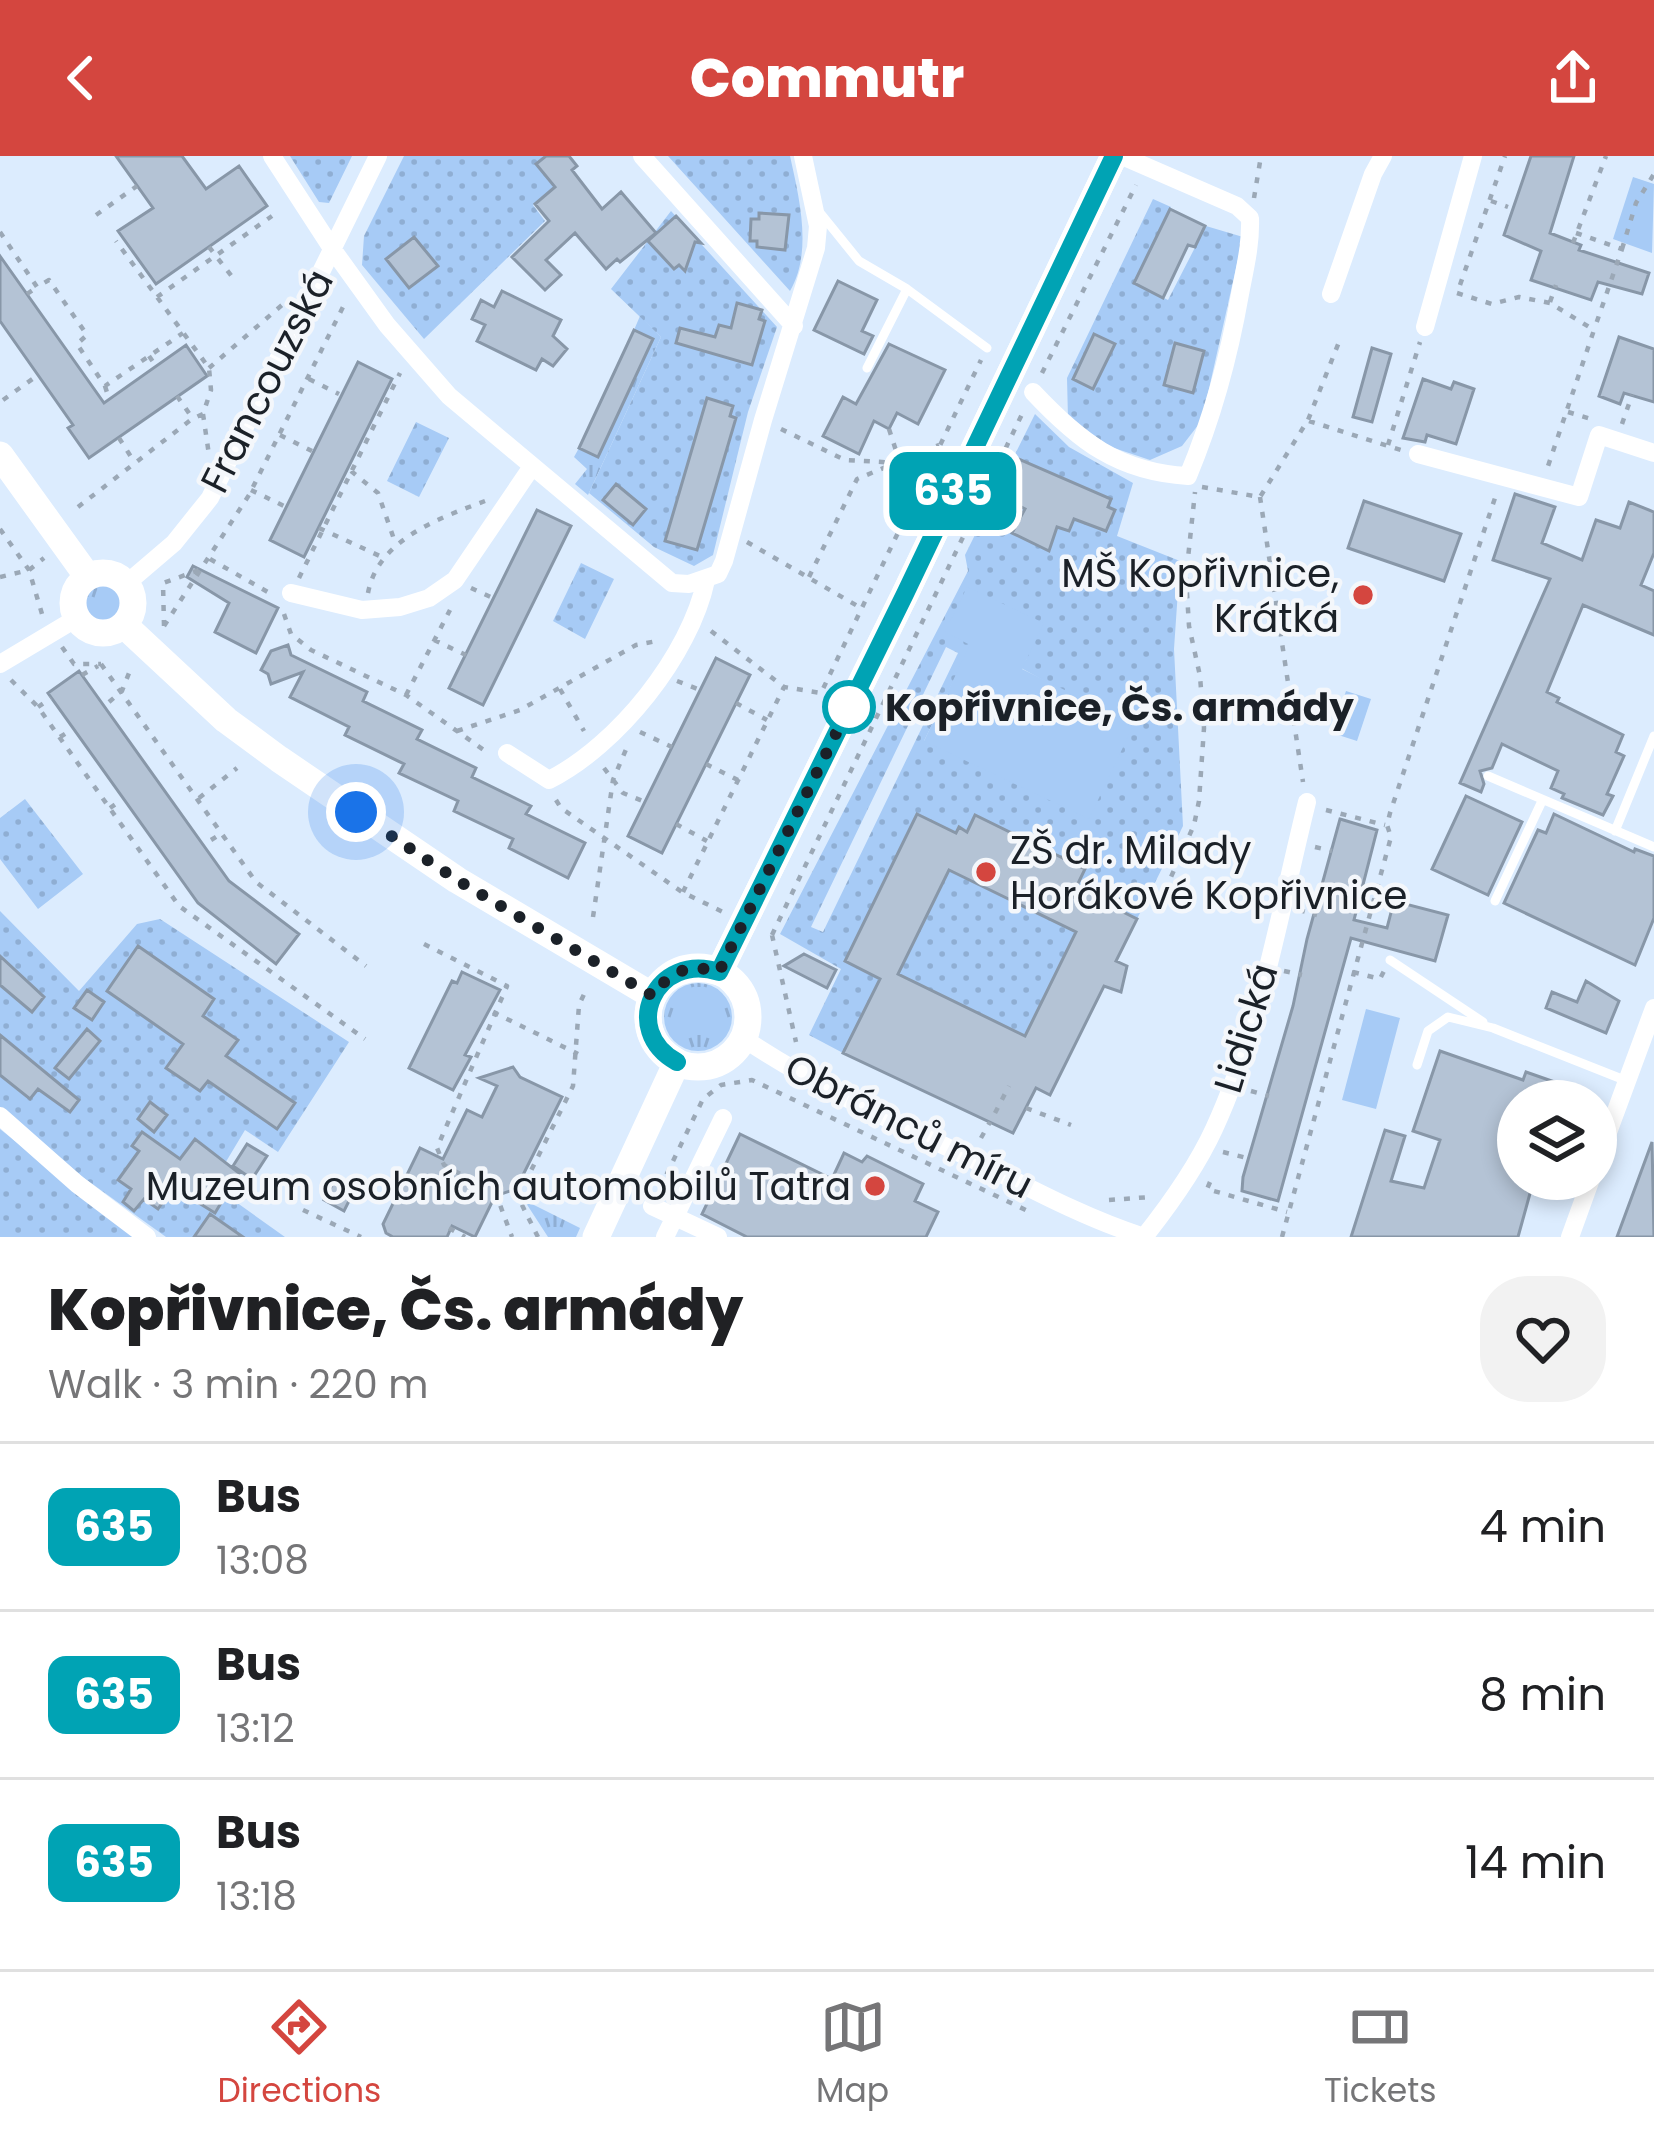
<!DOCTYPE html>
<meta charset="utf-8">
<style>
:root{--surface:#fff;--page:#f2f2f2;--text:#202124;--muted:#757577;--line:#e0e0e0;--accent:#d4463f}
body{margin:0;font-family:Poppins,sans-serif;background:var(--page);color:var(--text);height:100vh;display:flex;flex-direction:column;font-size:45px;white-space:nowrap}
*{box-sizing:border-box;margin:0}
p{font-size:39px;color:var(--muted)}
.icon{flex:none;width:66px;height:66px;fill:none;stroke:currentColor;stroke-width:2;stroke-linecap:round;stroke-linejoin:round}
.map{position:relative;height:1081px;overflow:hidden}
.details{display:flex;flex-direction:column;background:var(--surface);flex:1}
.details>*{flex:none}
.badge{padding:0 24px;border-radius:18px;font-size:42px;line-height:78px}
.tools{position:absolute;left:1497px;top:924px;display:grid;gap:24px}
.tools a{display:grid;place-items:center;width:120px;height:120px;border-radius:50%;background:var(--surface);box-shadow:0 6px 18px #0003;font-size:60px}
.you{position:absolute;width:60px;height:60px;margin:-30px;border:9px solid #fff;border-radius:50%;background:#1a73e8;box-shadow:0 0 0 18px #1a73e833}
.map>.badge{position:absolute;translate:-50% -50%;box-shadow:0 0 0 6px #fff}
.round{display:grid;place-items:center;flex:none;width:126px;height:126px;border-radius:48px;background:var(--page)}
.head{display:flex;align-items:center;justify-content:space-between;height:204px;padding:0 48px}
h1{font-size:57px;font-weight:800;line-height:90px}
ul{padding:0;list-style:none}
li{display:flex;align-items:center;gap:36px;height:168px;padding:0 48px;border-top:3px solid var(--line)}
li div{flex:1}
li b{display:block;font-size:45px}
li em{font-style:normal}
li .badge{min-width:132px;font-weight:700;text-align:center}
header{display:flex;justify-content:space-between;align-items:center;height:156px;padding:0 48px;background:var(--accent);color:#fff;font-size:54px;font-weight:800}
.tabs{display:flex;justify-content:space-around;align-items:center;height:168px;border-top:3px solid var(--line);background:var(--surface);font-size:33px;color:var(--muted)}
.tabs a{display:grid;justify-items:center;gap:6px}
.tabs .selected{color:var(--accent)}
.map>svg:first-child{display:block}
</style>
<header><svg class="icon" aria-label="back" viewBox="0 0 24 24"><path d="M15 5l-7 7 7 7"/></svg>Commutr<svg class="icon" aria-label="share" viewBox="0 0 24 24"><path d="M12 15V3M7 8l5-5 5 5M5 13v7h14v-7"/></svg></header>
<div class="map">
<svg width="1654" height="1081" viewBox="0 0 1654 1081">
<defs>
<pattern id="grass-tufts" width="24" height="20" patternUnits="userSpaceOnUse" patternTransform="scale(3)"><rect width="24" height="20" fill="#a7cbf6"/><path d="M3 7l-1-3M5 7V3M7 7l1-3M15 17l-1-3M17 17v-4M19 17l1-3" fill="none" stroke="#8faed3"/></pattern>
<pattern id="park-dots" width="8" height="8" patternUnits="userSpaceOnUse" patternTransform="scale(3)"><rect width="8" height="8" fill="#a7cbf6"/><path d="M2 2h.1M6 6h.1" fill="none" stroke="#8faed3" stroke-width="1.8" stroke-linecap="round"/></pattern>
</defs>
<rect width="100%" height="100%" fill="#dcecfe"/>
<path fill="url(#grass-tufts)" d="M640,160L661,181L588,339L575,328L587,313L574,301L579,292L599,300L652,183L634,174Z
M85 447a19 19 0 1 1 38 0a19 19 0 1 1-38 0Z
M664 861a34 34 0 1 1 68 0a34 34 0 1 1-68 0Z
M524,1044L580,1072L576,1081H548Z"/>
<path fill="url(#park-dots)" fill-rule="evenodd" d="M290,0H352L329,47L319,46Z
M404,0H546L536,9L555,31L533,49L545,65L424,183L362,109L364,80Z
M668,0H790C799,41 813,96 790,135Z
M1153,43L1171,51L1134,127L1168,144L1206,70L1243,81L1202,264L1182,290L1150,304L1111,291L1068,263L1067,222Z
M671,55L777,171L748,256L713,399L694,410L654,391L589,337L661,181L611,133Z
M1035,258L1069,291L1133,327L1117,380L1180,405L1174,493L1183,670L1137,763L1115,753L1119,744H1098L1075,733L1084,713L959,671L956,677L917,659L845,805L938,851L843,897L809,879L841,813L780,778L968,415L965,399ZM971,489L1027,502L1021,512L1052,529L924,585ZM946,491L958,497L823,776L811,771Z
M416,266L449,282L419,341L387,325Z
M581,407L614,423L585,483L553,465Z
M25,643L83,718L38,753L0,703V662Z
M949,714L1058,767L1087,753L1025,880L898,818Z
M0,755L79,835L137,768L160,763L349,886L278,996L245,974L212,1029L285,1081H166L84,1022L0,951Z
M0,973L135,1081H0Z"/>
<path fill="#a7cbf6" d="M1633,21L1654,28L1652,97L1613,83Z
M967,431L1044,467L1022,513L1134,568L1089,663L924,585L970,489L945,476Z
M1346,535L1371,543L1357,585L1332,577Z
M1366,853L1400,862L1376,953L1342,944Z"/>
<path fill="#b4c3d5" stroke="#8897a8" stroke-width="3" fill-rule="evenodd" d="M116,0H182L206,33L239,10L267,50L156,128L118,75L153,52Z
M546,0H569L577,10L572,14L602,53L621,36L656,77L620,106L617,103L606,113L575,77L546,104L561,119L545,134L512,101L549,65L535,48L555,31L536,8Z
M1531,0H1574L1550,77L1581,89L1579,94L1649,117L1642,138L1598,126L1591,144L1531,124L1541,95L1504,79Z
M1170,53L1205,70L1195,91L1188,89L1163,142L1134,127Z
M759,57L789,59L785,94L757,91V85H750L751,63H759Z
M676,60L701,87L695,86L685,115L679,109L674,113L648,85Z
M414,81L438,110L409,132L386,103Z
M0,100L104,247L186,189L207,220L89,302L68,272L73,269L0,165Z
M838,125L877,144L862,175L873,180L864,198L814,174Z
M502,135L561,164L553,180L567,193L553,210L542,203L536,214L477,185L485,169L472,163L481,144L494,151Z
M737,147L762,154L759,163L765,165L752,209L676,187L680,172L715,181L719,169L731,172Z
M634,174L653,183L598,301L579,292Z
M1094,178L1115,188L1093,233L1073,223Z
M1619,181L1654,193V246L1624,237L1620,248L1599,240Z
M1175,187L1204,195L1193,237L1164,229Z
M889,188L945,214L918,268L897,257L889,273L874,265L859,298L823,280L843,241L856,248Z
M1372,192L1391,198L1372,266L1353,261Z
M358,206L392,223L304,401L270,384Z
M1423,223L1451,233L1454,226L1474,233L1456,288L1427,279L1425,286L1403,282Z
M707,242L733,250L730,260L736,262L697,394L665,385Z
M1014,301L1111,343L1108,351L1115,354L1106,375L1074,363L1069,375L1057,371L1049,395L1012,377L1025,353L995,338Z
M616,328L646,353L633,369L603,344Z
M1515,338L1555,351L1542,387L1582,404L1596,364L1620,372L1629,346L1654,356V397L1641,429L1654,435V479L1583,449L1547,536L1559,542L1557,546L1623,579L1616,596L1624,600L1607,638L1613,640L1603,659L1562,642L1564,638L1551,632L1558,615L1502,588L1492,612L1480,615L1484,628L1481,636L1460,627L1550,423L1493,404Z
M1364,345L1461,378L1444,425L1348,392Z
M537,354L571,370L483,549L449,532Z
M193,410L278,452L256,497L215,476L229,447L187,421Z
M288,489L291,499L367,536L363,545L422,574L417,583L476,612L472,621L531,650L526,658L585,687L568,722L509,692L513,683L454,655L458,645L399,617L404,608L345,579L349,571L290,541L303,516L271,528L268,518L261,514L271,495Z
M716,502L750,519L662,697L628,680Z
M79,515L229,725L299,778L276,808L198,747L48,537Z
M1466,640L1522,666L1488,739L1432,713Z
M917,658L956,677L959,671L967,676L975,659L1085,713L1071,742L1104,733L1120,744L1115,752L1137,763L1116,805L1127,810L1121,836L1104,830L1050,939L1036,932L1013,977L843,897L880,823L845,805ZM949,714L1076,776L1025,880L898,818Z
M1554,658L1634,696L1635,693L1654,700V762L1635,809L1504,747L1538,674L1546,677Z
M1340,663L1377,674L1354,764L1387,772L1394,745L1448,759L1435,805L1351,782L1278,1045L1242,1035L1243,1021L1293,850L1307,783Z
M138,790L214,843L203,860L238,884L226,900L295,947L277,973L208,925L200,935L166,912L183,888L107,835Z
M804,798L836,814L827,832L784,810Z
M0,800L44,841L32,856L0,829Z
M462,816L500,834L465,899L471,901L453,934L409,912L452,825L457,827Z
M1586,825L1619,845L1606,877L1546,852L1552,836L1577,846Z
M87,834L104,846L92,864L74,852Z
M87,873L100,885L69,923L55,912Z
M0,879L79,944L70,956L38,933L30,943L0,919Z
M1440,895L1523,924L1526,916L1566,930L1561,945H1518V1023H1534L1518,1081H1351L1385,974L1405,980L1391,1025L1424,1032L1440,984L1413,975Z
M513,911L520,921L562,941L516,1033L495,1040L475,1081L452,1070L447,1081H393L386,1077L383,1068L420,992L443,1003L467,954L482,961L497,930L479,922Z
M150,946L167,959L154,976L138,963Z
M142,976L180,1003L195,983L239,1017L215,1057L173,1031L158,1053L144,1043L134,1055L123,1046L131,1033L118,1024L139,995L132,990Z
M740,978L832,1023L844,997L862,1006L867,1000L923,1028L915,1045L938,1056L926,1081H747L702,1058Z
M1652,986L1654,1081H1617Z
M247,988L267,1000L252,1023L233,1010Z
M334,1025L354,1035L344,1055L324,1044Z
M210,1058L243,1081H194Z"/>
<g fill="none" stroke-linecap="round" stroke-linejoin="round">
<path stroke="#9ba8b6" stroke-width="4.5" stroke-dasharray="6 9" stroke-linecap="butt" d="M1254,42L1261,0
M1491,45L1508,51
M96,59L137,30
M0,76L37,131L49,124L87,179L77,188L105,230L183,177
M1576,77L1622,93L1594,174
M1573,87L1606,0
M209,91L233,122
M1622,93L1636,47L1654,18
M1460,129L1505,0
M1457,137L1492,148L1519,141L1550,147L1594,174L1547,313
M27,138L37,131
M157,141L272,60
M1550,146L1556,129
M149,200L156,210
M209,212L282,149
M1042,217L1136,29
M309,223L339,238
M105,230L109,243
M177,240L191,260
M3,244L38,219
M1568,256L1591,263
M203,258L209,299
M1309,265L1401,294
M1622,268L1632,239
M781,273L845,304L900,307L912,347
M889,273L900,307
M280,279L312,295
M119,282L135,307
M1388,289L1420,186
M351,315L378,337L396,389
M1202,331L1260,341L1308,264L1341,181
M251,334L284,350
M1260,341L1303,626
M78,351L192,263L203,258L211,234L209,212L116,85
M319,372L382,401
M0,373L29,414L42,458
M747,386L861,452
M210,403L273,439
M0,421L29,414L44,402
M809,421L857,323L939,289
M299,422L400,217
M471,432L493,442
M368,437C378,383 440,362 485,345
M284,458L291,478L311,494L406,539L488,597
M164,470L249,339L346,145
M164,470L163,427L202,413
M711,475L784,531L821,537L981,204
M434,484L466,499
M62,491L74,508H101
M101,508L256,726L366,810
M82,519L98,510
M11,524L38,551L179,750L365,883
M677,525L700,534
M560,533L584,575
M406,539L450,454
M109,546L122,535L129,517
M736,547L767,564
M38,551L51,542
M457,575L520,554L636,489L657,485
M640,576L672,591
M60,581L71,574
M706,608L738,624
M604,612L623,637L645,646
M199,642L237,612
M556,644L561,652L682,736L725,757
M110,652L120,645
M1326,654L1385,669
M676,668L707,685
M211,684L222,677
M1315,691L1332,695
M683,736L784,531
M1159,748L1194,669L1199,645L1204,572L1200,520L1189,470L1186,421L1195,336
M1299,754L1317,759
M593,761L613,624L627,591
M772,779L1024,254
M772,779L796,886
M424,788L507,830L437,992L444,1009L496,1038L512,1081
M1284,815L1302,819
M1353,816L1380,823L1384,815
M493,856L578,898
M1251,935L1269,940
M1026,952L1071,969
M995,957L1009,930
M981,982L990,966
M1223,996L1251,1003
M1210,1026L1207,1033L1287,1056
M660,1032L703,943L721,929L752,924L1030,1056
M1109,1044L1151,1041
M303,1054L361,1081
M449,1072L465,1081
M538,1081L518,1041L573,930L579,849L586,834
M1282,1081L1391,681L1387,669L1390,657L1496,339"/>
<path stroke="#fff" stroke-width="9" d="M821,58L859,105L907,133L987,192
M867,212L907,133
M1488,620L1654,691
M1615,675L1654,580
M1495,745L1542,645
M1390,804L1483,866
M1417,909L1428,875L1448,861L1493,872L1627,925"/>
<path stroke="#fff" stroke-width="18" d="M272,0L333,94L387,169L449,240L672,427L689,428L718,418L724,405L763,264L816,92L818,70L803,0
M642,0L794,170
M1331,138L1373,18L1383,0
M1425,171L1473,0
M1033,236C1079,285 1118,316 1188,320C1213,260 1229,201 1240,138C1245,112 1251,88 1250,62L1237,50L1122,0
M1418,298L1579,341L1599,279L1654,297
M126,428L174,387L210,342L378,0
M291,437L362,454L400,451L429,442L455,424L531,312
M0,508L77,462
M507,597L549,624C618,589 690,499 706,424
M743,882C813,929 890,964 966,1000C1024,1029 1082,1061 1144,1081C1171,1047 1196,1012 1214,973C1261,871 1280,754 1307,646
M0,960L77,1028L147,1081
M1596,1009L1654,852
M652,1050L718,1081
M665,1081L723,962
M1570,1081L1591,1023"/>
<path stroke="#fff" stroke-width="27" d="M0,299L88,421
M73 447a30 30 0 1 1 60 0a30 30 0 1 1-60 0Z
M124,469L226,564L279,603L457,724L653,840
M648 861a50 50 0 1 1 100 0a50 50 0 1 1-100 0Z
M719,816L905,438L1114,0
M596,1081L677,906"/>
</g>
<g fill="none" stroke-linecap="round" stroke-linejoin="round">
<g stroke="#fff" stroke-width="27">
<path id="line" d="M677,906C619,874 656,795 719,816L905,438L1114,0"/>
</g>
<use href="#line" stroke="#00a3b4" stroke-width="18"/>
<path stroke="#1b2128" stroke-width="12" stroke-dasharray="0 21.6" d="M356,656L457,724L653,840C669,815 690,807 719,816L849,551"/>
</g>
<g fill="#d4463f" stroke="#f4f7fb" stroke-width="4.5">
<circle cx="1363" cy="439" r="12"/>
<circle cx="986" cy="716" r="12"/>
<circle cx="875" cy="1030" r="12"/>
</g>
<circle fill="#fff" stroke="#00a3b4" stroke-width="6" cx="849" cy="551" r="24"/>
<g text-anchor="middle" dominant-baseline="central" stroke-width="9" stroke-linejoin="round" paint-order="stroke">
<g font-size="39" fill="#1b2128" stroke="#f4f7fb">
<text transform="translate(267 225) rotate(-63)">Francouzská</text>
<text transform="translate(1246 872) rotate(-73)">Lidická</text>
<text transform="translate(909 970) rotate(27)">Obránců míru</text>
</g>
<g font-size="39" fill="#1b2128" stroke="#f4f7fb" text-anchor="end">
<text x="1339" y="417">MŠ Kopřivnice,<tspan x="1339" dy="45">Krátká</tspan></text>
<text x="1010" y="694" text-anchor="start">ZŠ dr. Milady<tspan x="1010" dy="45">Horákové Kopřivnice</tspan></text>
<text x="851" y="1030">Muzeum osobních automobilů Tatra</text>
</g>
<g font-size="39" font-weight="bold" fill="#1b2128" stroke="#f4f7fb" text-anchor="start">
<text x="885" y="551">Kopřivnice, Čs. armády</text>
</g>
</g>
</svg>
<div class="tools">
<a><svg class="icon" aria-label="layers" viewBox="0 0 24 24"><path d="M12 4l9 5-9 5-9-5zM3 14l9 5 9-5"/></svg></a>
</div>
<div class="you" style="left:356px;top:656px"></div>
<b class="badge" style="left:953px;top:335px;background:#00a3b4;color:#fff">635</b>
</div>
<section class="details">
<div class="head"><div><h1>Kopřivnice, Čs. armády</h1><p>Walk · 3 min · 220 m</p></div><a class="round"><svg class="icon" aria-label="heart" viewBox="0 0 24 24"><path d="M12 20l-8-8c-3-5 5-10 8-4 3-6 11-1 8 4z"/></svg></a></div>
<ul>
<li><span class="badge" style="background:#00a3b4;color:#fff">635</span><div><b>Bus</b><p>13:08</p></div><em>4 min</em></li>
<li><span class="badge" style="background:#00a3b4;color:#fff">635</span><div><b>Bus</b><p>13:12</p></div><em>8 min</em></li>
<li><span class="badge" style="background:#00a3b4;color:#fff">635</span><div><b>Bus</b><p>13:18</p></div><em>14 min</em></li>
</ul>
</section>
<nav class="tabs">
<a class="selected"><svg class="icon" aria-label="directions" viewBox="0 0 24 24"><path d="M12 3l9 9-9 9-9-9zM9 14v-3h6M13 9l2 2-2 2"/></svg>Directions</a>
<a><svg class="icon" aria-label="map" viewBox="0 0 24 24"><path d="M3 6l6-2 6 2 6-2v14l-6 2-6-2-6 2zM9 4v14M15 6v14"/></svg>Map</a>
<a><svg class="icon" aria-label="tickets" viewBox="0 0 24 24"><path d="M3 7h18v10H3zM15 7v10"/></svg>Tickets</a>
</nav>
